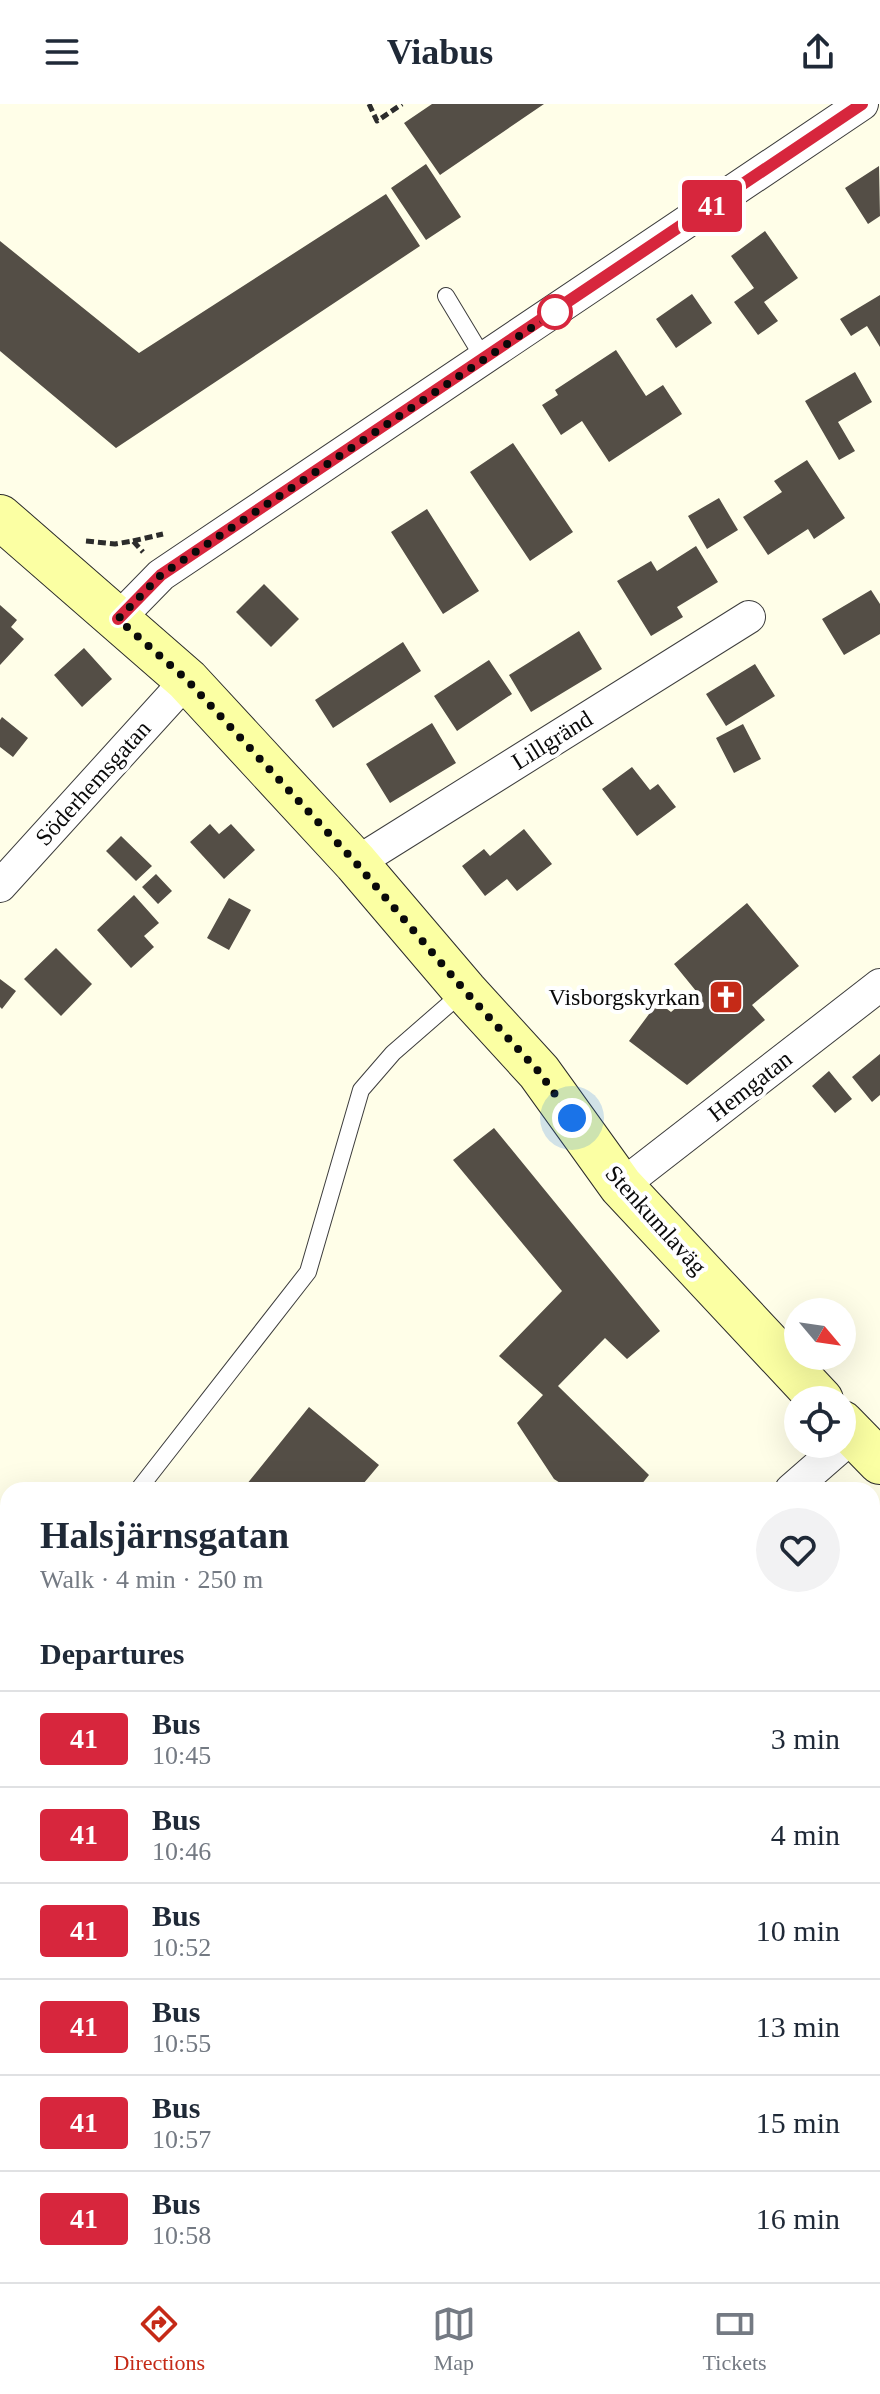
<!DOCTYPE html>
<meta charset="utf-8">
<style>
:root{--surface:#fff;--page:#f2f2f3;--text:#1f2937;--muted:#747a83;--line:#e0e1e3;--accent:#c52a17}
body{margin:0;font-family:"Times New Roman",serif;background:var(--page);color:var(--text);height:100vh;display:flex;flex-direction:column;font-size:30px;white-space:nowrap}
*{box-sizing:border-box;margin:0}
p{font-size:26px;color:var(--muted)}
.icon{flex:none;width:44px;height:44px;fill:none;stroke:currentColor;stroke-width:2;stroke-linecap:round;stroke-linejoin:round}
.map{position:relative;flex:1;overflow:hidden}
.panel{position:absolute;left:0px;top:1378px;width:880px;height:800px;display:flex;flex-direction:column;background:var(--surface);border-radius:24px 24px 0 0;box-shadow:0 8px 32px #0002}
.panel>*{flex:none}
.badge{padding:0 16px;border-radius:6px;font-size:28px;line-height:52px}
.needle{width:52px;rotate:119deg}
.fabs{position:absolute;left:784px;top:1194px;display:grid;gap:16px}
.fabs a{display:grid;place-items:center;width:72px;height:72px;border-radius:50%;background:var(--surface);box-shadow:0 8px 32px #0002;font-size:40px}
.you{position:absolute;width:40px;height:40px;margin:-20px;border:6px solid #fff;border-radius:50%;background:#1a73e8;box-shadow:0 0 0 12px #1a73e833}
.map>.badge{position:absolute;translate:-50% -50%;box-shadow:0 0 0 4px #fff}
h2{padding:0 40px;font-size:30px;line-height:72px}
.round{display:grid;place-items:center;flex:none;width:84px;height:84px;border-radius:42px;background:var(--page)}
.overview{display:flex;align-items:center;justify-content:space-between;height:136px;padding:0 40px}
h1{font-size:38px;font-weight:600;line-height:60px}
ul{padding:0;list-style:none}
li{display:flex;align-items:center;gap:24px;height:96px;padding:0 40px;border-top:2px solid var(--line)}
li div{flex:1}
li b{display:block;font-size:30px}
li em{font-style:normal}
li .badge{min-width:88px;font-weight:700;text-align:center}
header{display:flex;justify-content:space-between;align-items:center;height:104px;padding:0 40px;background:var(--surface);font-size:36px;font-weight:600}
.dock{display:flex;justify-content:space-around;align-items:center;height:112px;border-top:2px solid var(--line);background:var(--surface);font-size:22px;color:var(--muted)}
.dock a{display:grid;justify-items:center;gap:4px}
.dock .current{color:var(--accent)}
.map>svg:first-child{display:block}
</style>
<header><svg class="icon" aria-label="menu" viewBox="0 0 24 24"><path d="M4 6h16M4 12h16M4 18h16"/></svg>Viabus<svg class="icon" aria-label="share" viewBox="0 0 24 24"><path d="M12 15V3M7 8l5-5 5 5M5 13v7h14v-7"/></svg></header>
<div class="map">
<svg width="880" height="2178" viewBox="0 0 880 2178">
<rect width="100%" height="100%" fill="#fffee8"/>
<path fill="#544e46" d="M432,0H544L440,71L404,19Z
M426,60L461,113L426,136L391,84Z
M879,62L880,112L868,120L845,84Z
M386,90L420,142L116,344L0,247V137L139,249Z
M765,127L798,174L764,198L778,217L758,231L734,198L754,184L731,152Z
M692,190L712,219L676,244L656,215Z
M880,191V243L867,222L851,232L840,215Z
M616,246L646,292L663,281L682,310L609,358L582,317L561,331L542,301L558,291L555,286Z
M855,268L872,298L838,318L855,347L839,356L805,297Z
M513,339L573,428L530,457L470,368Z
M807,356L845,414L814,435L808,425L768,451L743,413L782,388L774,377Z
M719,394L738,426L707,445L688,412Z
M427,405L479,487L443,510L391,428Z
M696,442L718,478L677,503L683,513L651,532L617,477L651,457L657,467Z
M264,480L299,515L271,543L236,508Z
M871,486L880,500V530L844,551L822,515Z
M0,501L17,516L11,523L24,535L0,561Z
M579,527L602,565L531,608L509,571Z
M403,538L421,567L333,624L315,596Z
M84,544L112,575L82,603L54,571Z
M489,556L512,590L457,627L434,592Z
M755,560L775,592L726,622L706,590Z
M2,613L28,634L13,653L0,643V616Z
M432,619L456,659L390,699L366,660Z
M743,620L761,655L734,669L716,634Z
M632,663L650,686L658,680L676,703L637,732L602,685Z
M210,720L219,730L231,720L255,746L224,775L190,738Z
M524,725L552,760L517,787L507,775L485,792L462,762L484,745L490,752Z
M121,732L152,762L136,777L106,747Z
M156,770L172,787L158,800L142,783Z
M134,791L159,819L144,832L154,843L131,864L97,826Z
M229,794L251,806L229,846L207,834Z
M747,799L799,862L752,901L765,916L687,981L629,937L658,898L671,908L696,887L674,860Z
M56,844L92,880L61,912L24,875Z
M0,875L16,887L2,905L0,903Z
M880,950V991L872,998L852,973Z
M829,967L852,995L835,1009L812,982Z
M494,1024L660,1227L627,1255L605,1234L558,1282L649,1371L637,1386H571L554,1375L517,1319L543,1291L499,1252L562,1187L453,1056Z
M309,1303L379,1361L358,1386H242Z
M880,1492V1532L872,1524V1500Z
M8,1673V1758L0,1751V1683Z
M880,1843V1898L872,1890V1851Z
M0,1929L8,1936V2054L0,2064Z
M880,2031V2083L872,2076V2040Z
M880,2120V2149L872,2158V2128Z
M197,2170H227L221,2178H207Z
M417,2170H504L498,2178H427Z
M748,2170H755L763,2178H740Z"/>
<g fill="none" stroke-linecap="round" stroke-linejoin="round">
<g stroke="#3d3d3d" stroke-width="18">
<path id="lane" d="M446,192L484,255
M138,1386L308,1168L361,986L393,949L463,888
M0,1562L8,1552"/>
</g>
<g stroke="#3d3d3d" stroke-width="34">
<path id="street" d="M118,515L161,471L862,0
M356,759L749,513
M0,782L187,576
M621,1082L880,881
M791,1386L854,1331
M872,1996L880,1988
M330,2170L340,2178
M23,2178L32,2170
M692,2178L700,2170"/>
</g>
<g stroke="#2c2c2c" stroke-width="46">
<path id="secondary" d="M0,413L187,576L356,759L465,887L539,968L621,1082L821,1296
M842,1319L880,1358"/>
</g>
<path stroke="#2c2c2c" stroke-width="5" stroke-dasharray="8 4" stroke-linecap="butt" d="M369,0L377,17L402,0
M86,437L115,440L133,437L143,448
M133,437L163,430"/>
<use href="#lane" stroke="#fff" stroke-width="16"/>
<use href="#street" stroke="#fff" stroke-width="32"/>
<use href="#secondary" stroke="#fbffa3" stroke-width="44"/>
</g>
<g fill="none" stroke-linecap="round" stroke-linejoin="round">
<g stroke="#fff" stroke-width="18">
<path id="line" d="M118,515L161,471L862,0"/>
</g>
<use href="#line" stroke="#d7263d" stroke-width="12"/>
<path stroke="#0a0a0a" stroke-width="8" stroke-dasharray="0 14.4" d="M555,208L161,471L118,515L187,576L356,759L465,887L539,968L572,1014"/>
</g>
<defs>
<g id="church-square" transform="scale(1.8)"><rect x="-9" y="-9" width="18" height="18" rx="4" fill="#c52a17" stroke="#fff"/><path d="M-1.2-6h2.4v3.5h3.3v2.4h-3.3V6h-2.4V-.1h-3.3v-2.4h3.3Z" fill="#fff"/></g>
</defs>
<g fill-rule="evenodd">
<use href="#church-square" x="726" y="893"/>
</g>
<circle fill="#fff" stroke="#d7263d" stroke-width="4" cx="555" cy="208" r="16"/>
<g text-anchor="middle" dominant-baseline="central" stroke-width="8" stroke-linejoin="round" paint-order="stroke">
<g font-size="24" fill="#0a0a0a" stroke="#fff">
<text transform="translate(552 636) rotate(-32)">Lillgränd</text>
<text transform="translate(93 679) rotate(-48)">Söderhemsgatan</text>
<text transform="translate(750 982) rotate(-38)">Hemgatan</text>
<text transform="translate(656 1116) rotate(48)">Stenkumlaväg</text>
</g>
<g font-size="24" fill="#0a0a0a" stroke="#fff" text-anchor="end">
<text x="700" y="893">Visborgskyrkan</text>
</g>
</g>
</svg>
<div class="fabs">
<a><svg class="needle" viewBox="-14 -14 28 28"><path d="M0-13l5 13h-10z" fill="#e53935"/><path d="M0 13l5-13h-10z" fill="#747a83"/></svg></a>
<a><svg class="icon" aria-label="locate" viewBox="0 0 24 24"><circle cx="12" cy="12" r="6"/><path d="M12 2v4M12 18v4M2 12h4M18 12h4"/></svg></a>
</div>
<div class="you" style="left:572px;top:1014px"></div>
<b class="badge" style="left:712px;top:102px;background:#d7263d;color:#fff">41</b>
<section class="panel">
<div class="overview"><div><h1>Halsjärnsgatan</h1><p>Walk · 4 min · 250 m</p></div><a class="round"><svg class="icon" aria-label="heart" viewBox="0 0 24 24"><path d="M12 20l-8-8c-3-5 5-10 8-4 3-6 11-1 8 4z"/></svg></a></div>
<h2>Departures</h2>
<ul>
<li><span class="badge" style="background:#d7263d;color:#fff">41</span><div><b>Bus</b><p>10:45</p></div><em>3 min</em></li>
<li><span class="badge" style="background:#d7263d;color:#fff">41</span><div><b>Bus</b><p>10:46</p></div><em>4 min</em></li>
<li><span class="badge" style="background:#d7263d;color:#fff">41</span><div><b>Bus</b><p>10:52</p></div><em>10 min</em></li>
<li><span class="badge" style="background:#d7263d;color:#fff">41</span><div><b>Bus</b><p>10:55</p></div><em>13 min</em></li>
<li><span class="badge" style="background:#d7263d;color:#fff">41</span><div><b>Bus</b><p>10:57</p></div><em>15 min</em></li>
<li><span class="badge" style="background:#d7263d;color:#fff">41</span><div><b>Bus</b><p>10:58</p></div><em>16 min</em></li>
</ul>
</section>
</div>
<nav class="dock">
<a class="current"><svg class="icon" aria-label="directions" viewBox="0 0 24 24"><path d="M12 3l9 9-9 9-9-9zM9 14v-3h6M13 9l2 2-2 2"/></svg>Directions</a>
<a><svg class="icon" aria-label="map" viewBox="0 0 24 24"><path d="M3 6l6-2 6 2 6-2v14l-6 2-6-2-6 2zM9 4v14M15 6v14"/></svg>Map</a>
<a><svg class="icon" aria-label="tickets" viewBox="0 0 24 24"><path d="M3 7h18v10H3zM15 7v10"/></svg>Tickets</a>
</nav>
